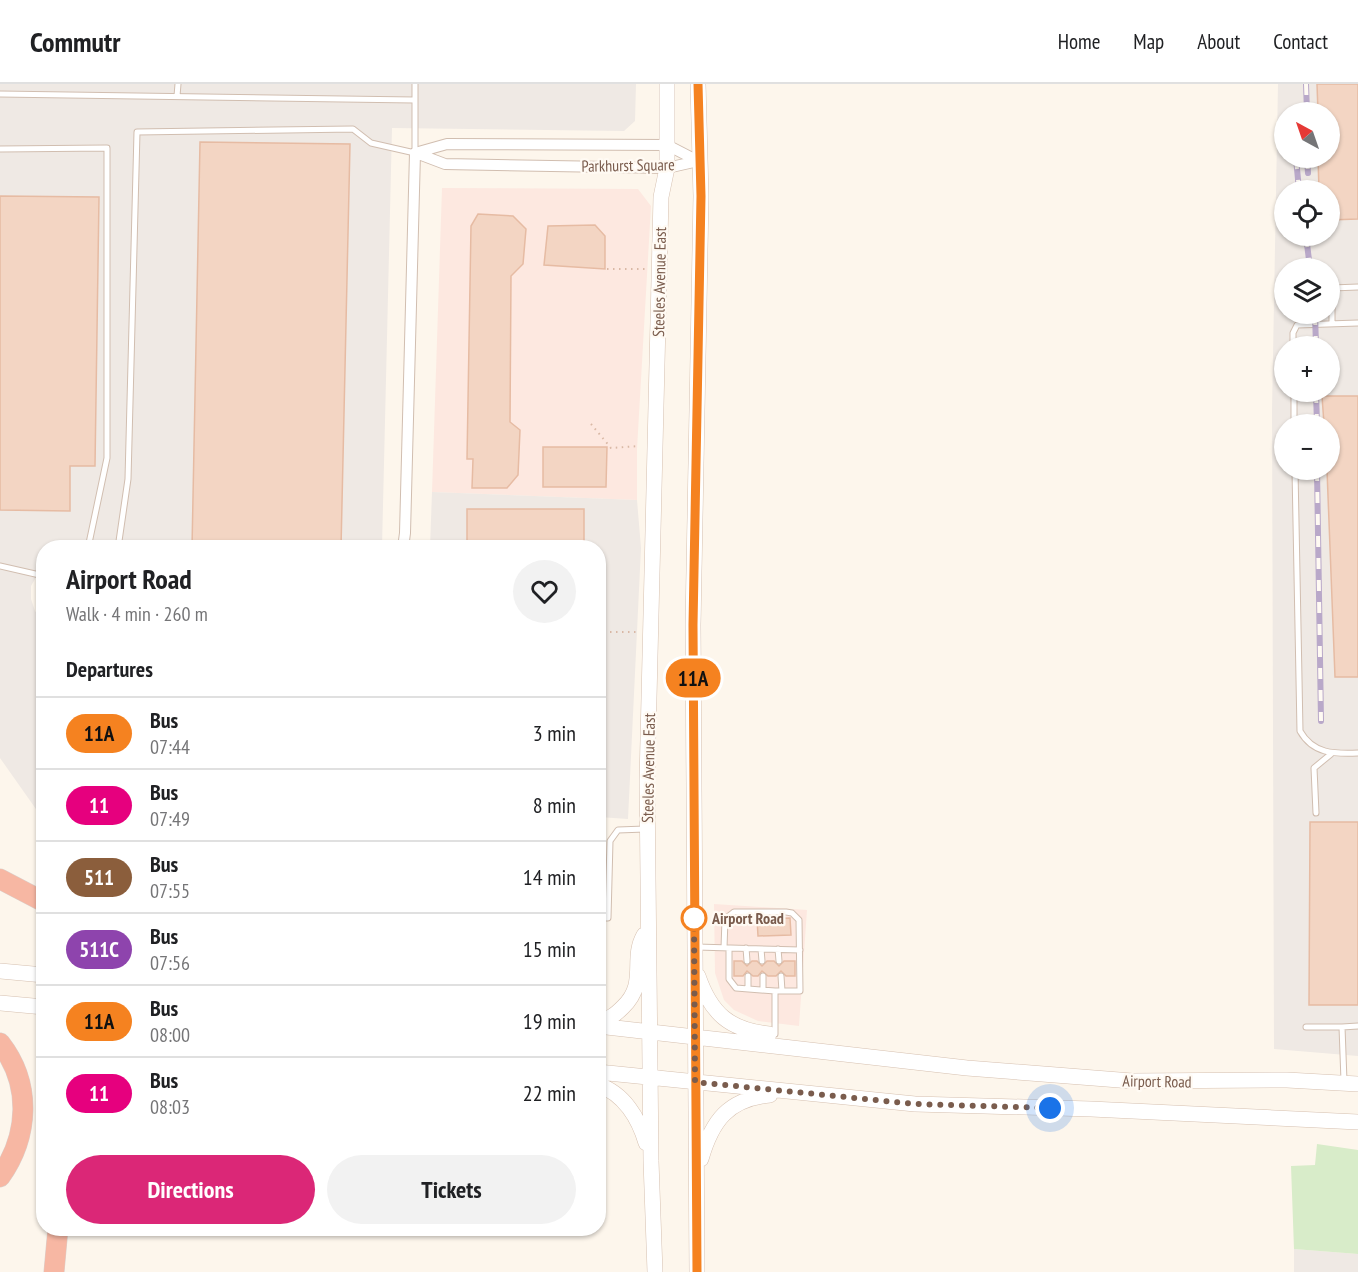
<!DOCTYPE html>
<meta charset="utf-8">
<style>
:root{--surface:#fff;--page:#f2f2f2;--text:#202124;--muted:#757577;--line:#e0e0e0;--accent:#db2777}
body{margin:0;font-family:"PT Sans Narrow",sans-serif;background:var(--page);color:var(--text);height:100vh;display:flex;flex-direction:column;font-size:22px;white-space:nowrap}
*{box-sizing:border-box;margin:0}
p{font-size:20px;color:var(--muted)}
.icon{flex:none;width:33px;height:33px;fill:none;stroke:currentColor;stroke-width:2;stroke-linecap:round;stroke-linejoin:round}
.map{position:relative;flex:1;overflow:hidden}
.sheet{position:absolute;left:36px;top:456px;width:570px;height:696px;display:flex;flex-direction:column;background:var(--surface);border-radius:24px;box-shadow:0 2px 4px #0004}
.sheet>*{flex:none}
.badge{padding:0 12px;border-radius:20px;font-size:21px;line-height:39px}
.needle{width:39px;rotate:320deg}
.tools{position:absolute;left:1274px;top:18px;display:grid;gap:12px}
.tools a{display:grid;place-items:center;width:66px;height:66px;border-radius:50%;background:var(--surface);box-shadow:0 2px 4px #0004;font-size:30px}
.you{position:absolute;width:30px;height:30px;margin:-15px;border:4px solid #fff;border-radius:50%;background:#1a73e8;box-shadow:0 0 0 9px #1a73e833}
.map>.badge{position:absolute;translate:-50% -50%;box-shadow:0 0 0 3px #fff}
h2{padding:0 30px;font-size:22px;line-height:54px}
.round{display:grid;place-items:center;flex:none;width:63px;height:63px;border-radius:32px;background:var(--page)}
.overview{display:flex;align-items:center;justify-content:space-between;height:102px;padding:0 30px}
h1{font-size:28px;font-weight:700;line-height:45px}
.button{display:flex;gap:12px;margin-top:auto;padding:12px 30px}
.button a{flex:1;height:69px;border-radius:36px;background:var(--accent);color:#fff;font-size:24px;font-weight:700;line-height:69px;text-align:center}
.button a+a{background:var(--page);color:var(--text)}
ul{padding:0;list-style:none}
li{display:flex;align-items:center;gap:18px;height:72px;padding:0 30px;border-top:2px solid var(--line)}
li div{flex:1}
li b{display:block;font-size:22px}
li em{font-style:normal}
li .badge{min-width:66px;font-weight:700;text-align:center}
header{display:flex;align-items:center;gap:36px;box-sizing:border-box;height:84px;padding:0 30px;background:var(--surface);border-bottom:2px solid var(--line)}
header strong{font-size:28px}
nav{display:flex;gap:33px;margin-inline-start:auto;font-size:21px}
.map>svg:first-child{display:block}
</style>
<header>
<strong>Commutr</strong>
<nav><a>Home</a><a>Map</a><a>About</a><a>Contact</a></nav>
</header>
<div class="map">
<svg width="1358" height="1188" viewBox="0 0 1358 1188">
<rect width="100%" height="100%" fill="#fdf6ec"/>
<path fill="#fde8e0" d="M442,104L638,105L651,122L637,365V416L432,408Z
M714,820L807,826L799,942L758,937L734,926L724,916L715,889Z"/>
<path fill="#efe9e4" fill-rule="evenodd" d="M0,0H636L635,37L624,47L392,44L382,463L44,464L43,481L31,502V515L35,527L43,538V735L0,674Z
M1278,0H1358V972L1274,965L1272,326ZM1284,28H1329V74H1284ZM1284,106H1329V152H1284ZM1284,184H1329V230H1284ZM1284,262H1329V308H1284ZM1284,340H1329V386H1284Z
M432,408L637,416L641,464L628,735L599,733L598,464H430Z
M1294,1165L1358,1170V1188H1294Z"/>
<path fill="#d8ecc9" d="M1317,1060L1358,1066V1170L1294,1165L1291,1082L1315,1081Z"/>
<path fill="#f3d5c3" stroke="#e6bba3" stroke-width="1.5" d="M1317,0H1358V135L1329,136V106H1319L1318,74H1329V28H1318Z
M200,58L350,60L341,464H192Z
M0,112L99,113L95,382H70V427L0,426Z
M478,130L513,132L526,145L523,180L511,192L510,338L520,346L518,391L507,404H472L473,375H467L471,142Z
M595,141L605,152V185L544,181L548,142Z
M1322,312H1358V593H1335L1327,386H1329V340H1324Z
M543,363H607L606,403H543Z
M467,425H584V464H467Z
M1310,738H1358V921H1309Z
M790,834L791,851L758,852L757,835Z
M734,877H742L747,882L752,877H757L762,882L767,877H774L779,882L784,877H795V892H786L781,887L776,892H768L762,887L758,892H753L747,887L743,892H734Z"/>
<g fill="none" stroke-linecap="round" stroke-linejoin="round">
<g stroke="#d1beb0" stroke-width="7">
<path id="lane" d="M0,10L414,16
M177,12L178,0
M0,65L107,64V374L88,464
M1332,240V204L1358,203
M1293,262V249L1297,241L1358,239
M1294,308V340
M1295,386L1300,647C1313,670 1334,670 1358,669
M118,464L128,395L137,48L353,45L371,59L415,69V0
M0,482L44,492
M1316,729L1314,684L1331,670
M598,834H608L610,757L618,746L645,745
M697,863L800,866
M724,864L725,835L734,828H786L792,829L799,836L800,907H775V950
M729,864V895L736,904L775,907
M746,864L747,877
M761,865L762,877
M778,865L779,877
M748,892V905
M763,892V906
M781,892L782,907
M1306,943H1342
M1344,997L1342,943L1358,942"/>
</g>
<g stroke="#d1beb0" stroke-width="12">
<path id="street" d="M415,69L447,60L667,61L698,77
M416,69L445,80L667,84L698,77
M403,464L405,449L415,69"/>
</g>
<g stroke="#d6c0b0" stroke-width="16">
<path id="secondary" d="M0,887L44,891
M698,892C711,930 730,946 769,950
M0,919L44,923
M598,937C610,935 615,931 623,923C648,899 630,875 644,851
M598,942L967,984L1132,997L1287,996L1358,1000
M598,988L915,1020L1091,1025L1358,1038
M598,1001C624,1009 639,1035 646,1059
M701,1075C712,1037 728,1015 770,1011
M655,1188L651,1077L647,698L661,113L667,84V0
M697,1188L693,541L701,112L698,0"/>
</g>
<g stroke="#dad1cd" stroke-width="21">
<path id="highway" d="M0,795L44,818
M0,959C32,1000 29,1052 0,1093
M54,1188L58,1144"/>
</g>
<path stroke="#d9b8a5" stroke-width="2" stroke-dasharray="1.5 4.5" stroke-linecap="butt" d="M607,185H647
M591,340L611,364L639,362
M598,548H638"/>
<use href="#lane" stroke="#fff" stroke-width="5"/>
<use href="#street" stroke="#fff" stroke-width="10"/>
<use href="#secondary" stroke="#fff" stroke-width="15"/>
<use href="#highway" stroke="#f7b7a3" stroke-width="20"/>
<g stroke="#b9a8c9" stroke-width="6">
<path id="rail" d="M1306,0L1307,28
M1296,74L1299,106
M1307,74L1308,89
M1306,152L1310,184
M1315,230L1316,262
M1316,308L1317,340
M1317,386L1321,637"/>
</g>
<use href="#rail" stroke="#fffaf3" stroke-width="4" stroke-dasharray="11" stroke-linecap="butt"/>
</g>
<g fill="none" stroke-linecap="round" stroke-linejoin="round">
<g stroke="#fff" stroke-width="14">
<path id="line" d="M697,1188L693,541L701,112L698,0"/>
</g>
<use href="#line" stroke="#f58220" stroke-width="9"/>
<path stroke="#7a5c4d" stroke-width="6" stroke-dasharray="0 10.8" d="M694,834L695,998L915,1020L1050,1024"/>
</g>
<circle fill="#fff" stroke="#f58220" stroke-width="3" cx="694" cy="834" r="12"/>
<g text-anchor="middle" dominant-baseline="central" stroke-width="4.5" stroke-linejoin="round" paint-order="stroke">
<g font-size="16" fill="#7a5c4d" stroke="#fffaf3">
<text transform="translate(628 81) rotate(-1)">Parkhurst Square</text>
<text transform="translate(659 198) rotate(-89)">Steeles Avenue East</text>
<text transform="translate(648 684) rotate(-89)">Steeles Avenue East</text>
<text transform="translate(1157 997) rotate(1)">Airport Road</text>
</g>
<g font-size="16" font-weight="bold" fill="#7a5c4d" stroke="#fffaf3" text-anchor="start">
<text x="712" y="834">Airport Road</text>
</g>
</g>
</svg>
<div class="tools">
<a><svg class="needle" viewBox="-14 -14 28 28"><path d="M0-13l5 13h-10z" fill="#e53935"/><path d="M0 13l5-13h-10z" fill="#757577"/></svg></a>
<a><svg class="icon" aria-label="locate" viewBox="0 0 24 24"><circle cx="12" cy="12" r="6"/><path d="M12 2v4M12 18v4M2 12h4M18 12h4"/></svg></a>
<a><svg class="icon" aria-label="layers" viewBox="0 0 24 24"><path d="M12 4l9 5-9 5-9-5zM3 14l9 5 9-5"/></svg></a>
<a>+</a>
<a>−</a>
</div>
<div class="you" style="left:1050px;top:1024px"></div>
<b class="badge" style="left:693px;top:594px;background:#f58220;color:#111">11A</b>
<section class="sheet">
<div class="overview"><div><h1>Airport Road</h1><p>Walk · 4 min · 260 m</p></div><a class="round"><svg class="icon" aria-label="heart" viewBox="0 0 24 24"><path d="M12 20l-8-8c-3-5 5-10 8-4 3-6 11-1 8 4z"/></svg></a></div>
<h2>Departures</h2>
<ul>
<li><span class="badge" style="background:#f58220;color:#111">11A</span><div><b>Bus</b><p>07:44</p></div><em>3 min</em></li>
<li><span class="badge" style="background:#e6007e;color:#fff">11</span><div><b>Bus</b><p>07:49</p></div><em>8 min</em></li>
<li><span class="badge" style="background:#8b5e3c;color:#fff">511</span><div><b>Bus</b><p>07:55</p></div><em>14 min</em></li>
<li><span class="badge" style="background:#8e44ad;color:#fff">511C</span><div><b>Bus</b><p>07:56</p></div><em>15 min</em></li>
<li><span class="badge" style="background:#f58220;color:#111">11A</span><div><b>Bus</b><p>08:00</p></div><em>19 min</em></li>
<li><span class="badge" style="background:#e6007e;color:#fff">11</span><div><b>Bus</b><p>08:03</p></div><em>22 min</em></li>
</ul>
<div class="button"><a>Directions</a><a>Tickets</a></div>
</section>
</div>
